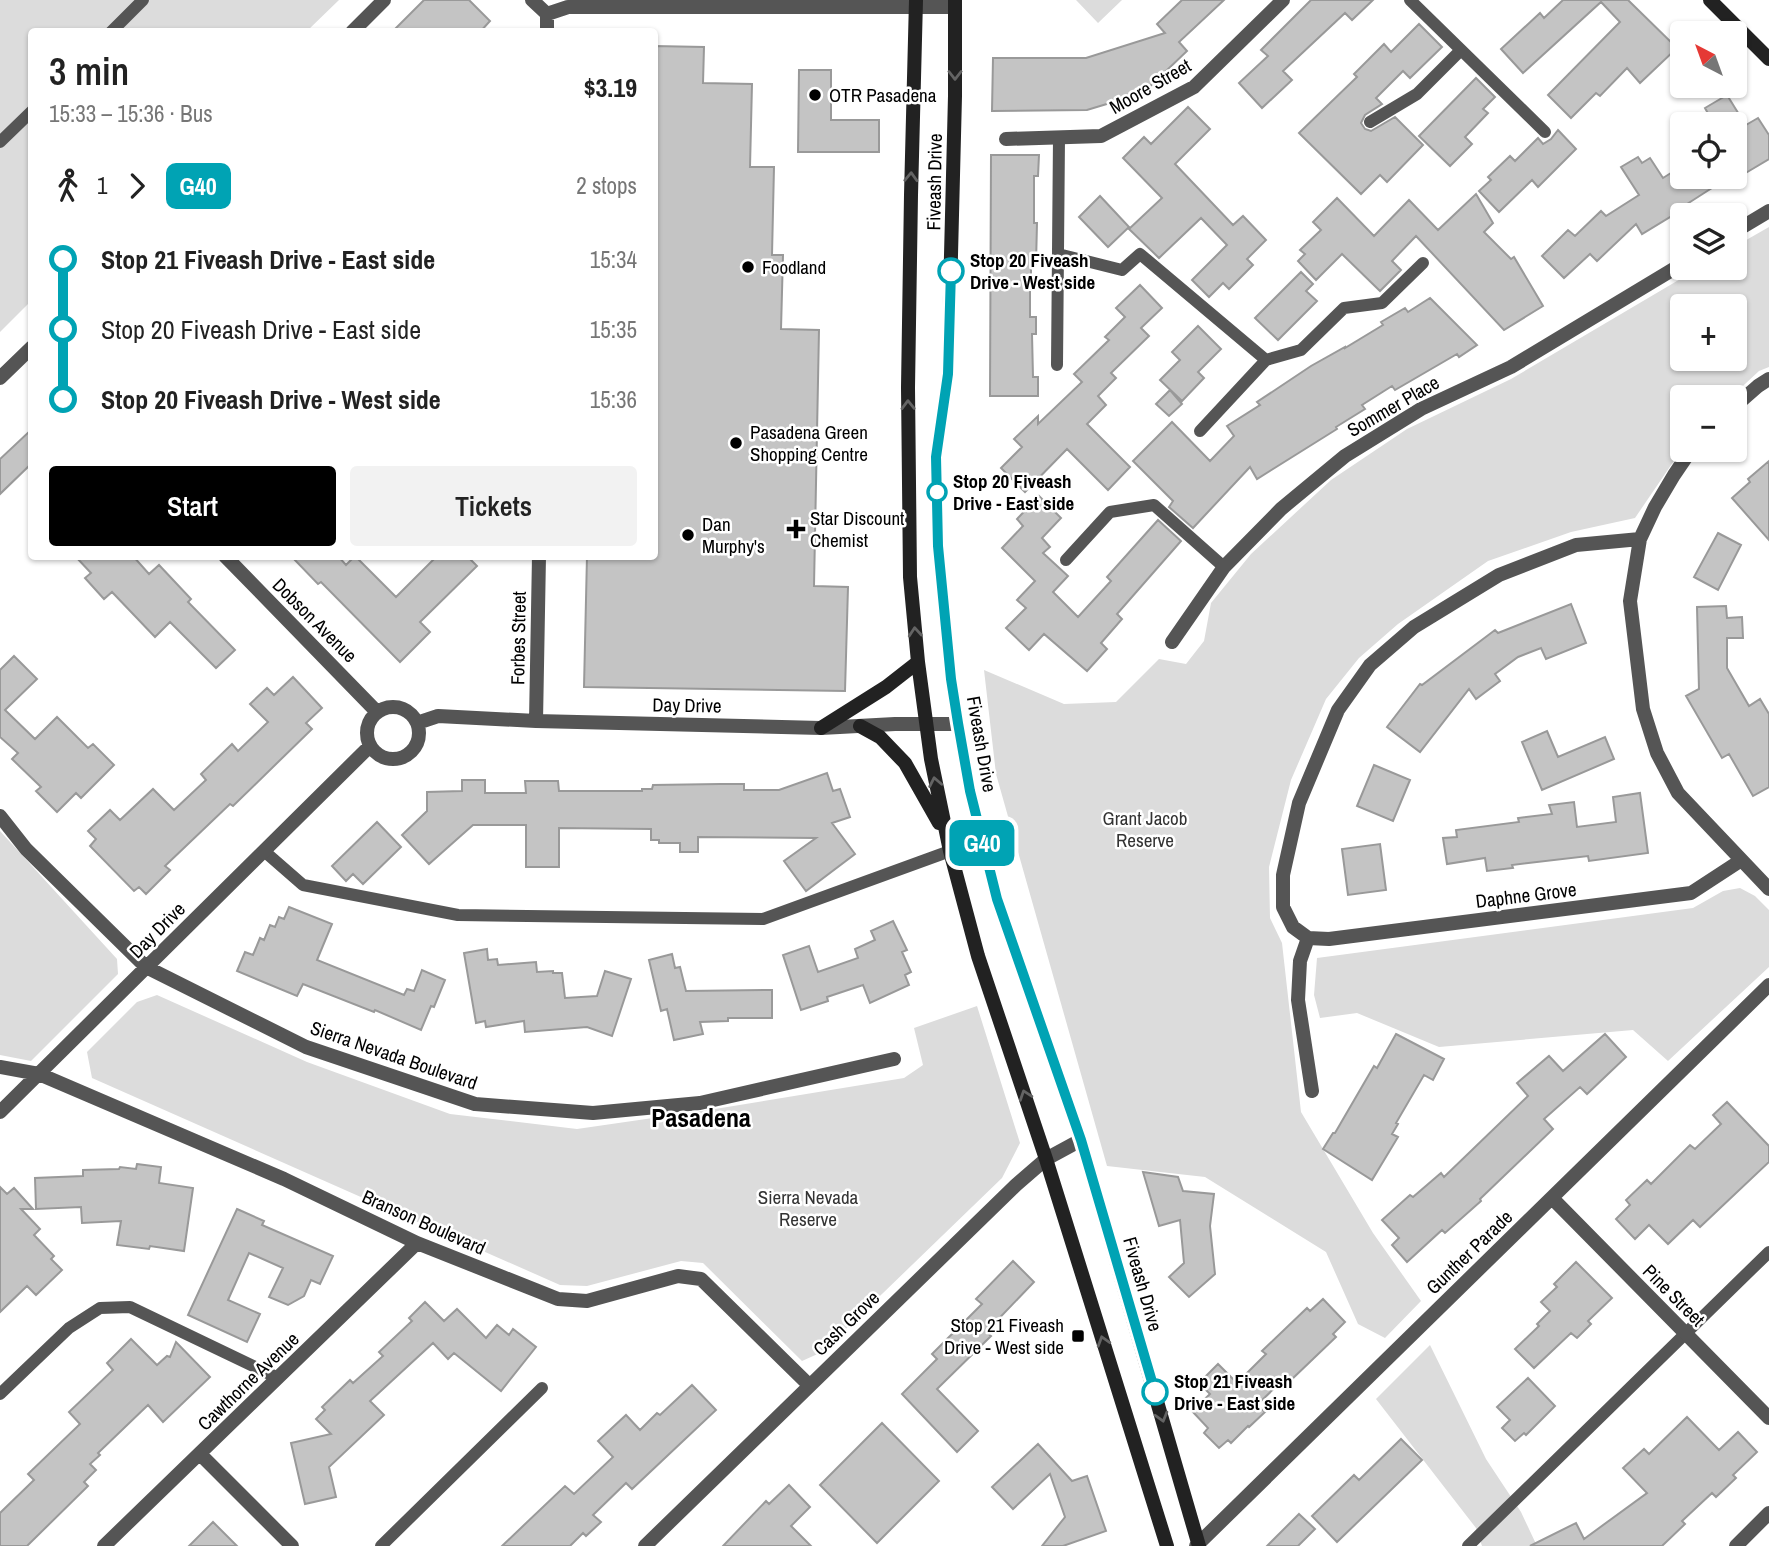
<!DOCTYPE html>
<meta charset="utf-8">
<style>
:root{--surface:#fff;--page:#f2f2f2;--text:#222;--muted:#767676;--accent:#000}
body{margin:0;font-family:"Archivo Narrow",sans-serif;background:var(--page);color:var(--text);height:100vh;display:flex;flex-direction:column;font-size:26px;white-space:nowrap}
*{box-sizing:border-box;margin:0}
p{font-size:23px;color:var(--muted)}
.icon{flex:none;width:38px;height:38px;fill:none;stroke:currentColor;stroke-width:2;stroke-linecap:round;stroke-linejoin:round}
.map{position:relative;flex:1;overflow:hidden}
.side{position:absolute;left:28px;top:28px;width:630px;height:532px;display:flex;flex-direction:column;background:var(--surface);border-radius:7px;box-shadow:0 2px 5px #0004}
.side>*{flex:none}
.badge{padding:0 14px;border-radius:10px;font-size:24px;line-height:46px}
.needle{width:46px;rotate:319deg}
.controls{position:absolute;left:1670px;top:21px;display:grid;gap:14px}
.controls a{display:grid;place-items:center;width:77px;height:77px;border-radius:7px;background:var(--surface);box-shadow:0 2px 5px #0004;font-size:35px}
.map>.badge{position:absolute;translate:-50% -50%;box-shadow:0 0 0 4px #fff}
.legs{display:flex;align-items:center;gap:10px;height:77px;padding:0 21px;font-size:23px}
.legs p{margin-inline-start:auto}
.headline{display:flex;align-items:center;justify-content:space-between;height:119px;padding:0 21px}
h1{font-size:38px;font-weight:600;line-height:52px}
.button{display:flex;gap:14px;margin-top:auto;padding:14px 21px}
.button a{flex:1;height:80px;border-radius:7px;background:var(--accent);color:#fff;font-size:28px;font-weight:600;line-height:80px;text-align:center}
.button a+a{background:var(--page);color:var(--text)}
ul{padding:0 21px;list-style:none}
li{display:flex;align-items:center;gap:24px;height:70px;font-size:26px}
li i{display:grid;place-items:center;width:10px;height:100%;margin:0 9px;background:currentColor}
li i::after{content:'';width:18px;height:18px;margin:-9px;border:5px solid;border-radius:50%;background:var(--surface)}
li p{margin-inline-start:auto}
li:first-child i{background:linear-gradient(#0000 50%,currentColor 0)}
li:last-child i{background:linear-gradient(currentColor 50%,#0000 0)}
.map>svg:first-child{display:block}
</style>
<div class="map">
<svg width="1769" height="1546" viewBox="0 0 1769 1546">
<rect width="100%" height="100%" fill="#fff"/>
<path fill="#dcdcdc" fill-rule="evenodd" d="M0,0H339L307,31L32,32L31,301L0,332Z
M1076,0H1122L1098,23Z
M1769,227V367L1759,371L1731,397H1682V449L1635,518L1571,532L1488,561L1398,624L1359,658L1326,699L1291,780L1269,867L1270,918L1282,943L1301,1112L1373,1233L1421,1301L1385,1338L1358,1324L1326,1252L1205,1177L1107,1166L996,774L984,670L1064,704L1116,702L1159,659L1186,664L1204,641L1211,603L1251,554L1331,480L1407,429L1511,379L1699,268H1734V247ZM1682,306H1734V359H1682Z
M0,831L117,959L118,974L31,1061L0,1055Z
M1740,888L1755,896L1769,910V967L1668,1061L1633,1030L1439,1047L1357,1013L1320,1018L1314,995L1317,958L1693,908L1723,891Z
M157,995L307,1062L450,1114L577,1129L715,1109L904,1078L923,1065L914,1028L977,1006L1020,1143L1002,1178L822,1352L802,1361L703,1263L681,1261L587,1286L560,1285L92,1078L87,1052L137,1002Z
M1430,1345L1486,1459L1521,1512L1537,1546H1482L1476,1528L1376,1399Z"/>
<path fill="#c4c4c4" stroke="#999" stroke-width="2" d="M424,0H469L490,21L480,32H392Z
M1182,0H1224L1179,42L1187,51L1143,93L1087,110L992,111L993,58H1086L1165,33L1157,24Z
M1311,0H1373L1352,20L1345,13L1283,71L1292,80L1262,108L1239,83L1268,56L1261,50Z
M1563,0H1628L1677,48L1640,83L1627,68L1600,96L1596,93L1571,118L1548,95L1620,22L1601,2L1523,73L1501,49L1540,13L1544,18Z
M1419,24L1442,47L1410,78L1403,71L1376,98L1382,104L1365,115L1361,123L1365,129L1371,131L1395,117L1423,145L1387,182L1380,175L1361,194L1299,133L1357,77L1354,74L1384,44L1391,52Z
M654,46L704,47L703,83L752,84L750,167H774L772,255H783L781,329L819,330L814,586L848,587L845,691L584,687L587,556H654Z
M799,70H831V120H879V152H798Z
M1476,78L1495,97L1483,109L1488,113L1465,137L1472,144L1450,166L1419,136Z
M1727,95L1745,124H1714L1705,108Z
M1188,107L1210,129L1175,164L1233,225L1243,216L1266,240L1247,259L1253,265L1229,289L1223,283L1209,297L1192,280L1227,245L1201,218L1159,258L1129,229L1162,198L1123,158L1144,137L1151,144Z
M1758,118L1769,135V159L1744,174L1741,169L1734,174V132Z
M1558,130L1576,149L1538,187L1532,180L1499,212L1479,191L1491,180L1488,177L1510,156L1515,161L1538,138L1543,144L1551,139Z
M991,155H1039L1038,176H1034V223H1037L1036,264H1031V278H1030V317H1036V334H1032L1033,377H1038V396H990Z
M1638,157L1642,163L1650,158L1663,178L1682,166V177H1729L1687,204L1688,206L1642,234L1636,224L1597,261L1590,254L1564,278L1542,256L1568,230L1575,236L1601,211L1606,216L1639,195L1621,167Z
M1476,194L1493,223L1484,232L1511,259L1514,257L1543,306L1504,330L1416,236L1392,261L1401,270L1380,291L1342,254L1316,280L1298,261L1305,254L1300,250L1321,230L1313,222L1337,198L1374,236L1409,200L1438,230Z
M1100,196L1129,227L1108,247L1079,217Z
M1301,272L1313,284L1306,291L1317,301L1278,340L1255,318Z
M1140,285L1162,308L1141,328L1149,336L1111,373L1116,378L1098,396L1106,405L1087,424L1130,467L1108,490L1067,449L1025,492L1001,468L1022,447L1014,439L1038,416V424L1082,382L1074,374L1109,340L1105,337L1125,317L1116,308Z
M1430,298L1477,345L1459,357L1457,354L1395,390L1392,386L1362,405L1365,409L1336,427L1337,429L1257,479L1250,467L1193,528L1169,507L1173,501L1133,461L1172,422L1210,461L1234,436L1227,426L1260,405L1257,402L1311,366L1345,347V348L1383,325L1381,322L1405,308L1408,312Z
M1198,326L1221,349L1198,372L1204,378L1182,401L1160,380L1180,360L1172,352Z
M1170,390L1182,404L1169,416L1156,404Z
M32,429V463L0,494V459Z
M1769,461V540L1732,498L1750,482L1748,479Z
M1039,496L1061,518L1042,538L1050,547L1043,553L1068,576L1053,592L1078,617L1111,581L1107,577L1158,520L1181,541L1117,614L1122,619L1101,643L1107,649L1087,671L1044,634L1029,650L1006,628L1026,608L1017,600L1035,581L1002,548L1023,526L1017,519Z
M1718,533L1741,545L1718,590L1694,577Z
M75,556H133L149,574L159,565L191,599L188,602L235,650L216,668L170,622L155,637L112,592L104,599L85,578L91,573Z
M291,556H338L346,565L355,556L396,597L437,556H467L477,566L420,622L430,632L400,662L321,582L318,584Z
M1571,604L1586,643L1546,659L1541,648L1518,657L1495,674L1500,681L1476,699L1469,689L1420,752L1387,727L1420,684L1422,685L1495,630L1498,633Z
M1726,606L1727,618L1742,617L1743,638H1727V668L1749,706L1760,699L1769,714V787L1753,796L1729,754L1722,758L1686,696L1699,689L1697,607Z
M14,656L37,679L5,710L35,739L57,717L88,748L93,744L114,765L81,798L76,793L57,812L36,791L41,787L12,759L18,753L0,737V670Z
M293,677L322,708L306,723L312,729L233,806L230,804L165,866L170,870L146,894L139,887L134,891L90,846L96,839L88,831L110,810L120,820L153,789L174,810L206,780L201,774L232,744L238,751L268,722L250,704L267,688L274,695Z
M1547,731L1558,757L1605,737L1614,759L1542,790L1522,742Z
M1374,765L1410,780L1393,821L1357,806Z
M827,773L833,791L840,789L850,817L832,823L855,854L806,891L784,861L816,838L698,837V852H680V843H659V840H651V829L559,828V867H526V825H473L429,864L402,835L427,811V792L462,791V780H485V793H526L525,781H558L559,791H642V789H652L653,785L720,784H744V790H779Z
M1640,793L1648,853L1589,861L1588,856L1512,865L1513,868L1487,871L1485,858L1447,864L1443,838L1457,837L1456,830L1519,822L1518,818L1552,814L1549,805L1574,802L1577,827L1616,822L1613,797Z
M377,822L401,847L363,884L353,874L346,881L332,866Z
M1380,844L1386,890L1348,895L1342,849Z
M289,907L332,924L317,960L404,995L407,989L414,991L422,970L445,980L434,1007L431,1006L421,1030L375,1010L374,1012L303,984L297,996L237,971L245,952L253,955L260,938L264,940L270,925L275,927L279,917L284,919Z
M893,921L907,950L902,952L911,972L905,975L909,985L870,1003L863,985L827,997L828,1001L801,1010L783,955L809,946L818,972L858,958L855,949L875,940L871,931Z
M487,949L488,960L497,959L498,965L536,962L537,972L553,971V973H562L565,998L597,996L605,971L631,979L612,1036L587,1027L525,1032L524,1021L486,1027L485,1021L476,1023L464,953Z
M672,954L675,968L680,967L686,991L772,990V1018H728V1021L700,1022L703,1034L674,1040L667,1009L661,1011L649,960Z
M1396,1034L1444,1059L1433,1080L1424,1075L1396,1123L1398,1124L1392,1134L1398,1137L1372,1180L1323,1149L1333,1133H1335L1374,1066L1377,1068Z
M1605,1034L1626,1057L1587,1094L1580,1087L1544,1119L1553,1129L1480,1199L1481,1201L1445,1233L1442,1230L1407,1262L1392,1245L1399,1238L1382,1220L1410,1195L1413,1197L1441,1173L1444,1177L1528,1096L1517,1083L1549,1056L1563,1071Z
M1727,1102L1769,1146V1162L1700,1227L1693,1220L1668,1244L1649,1225L1635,1239L1616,1219L1630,1205L1626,1200L1647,1180L1651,1184L1690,1145L1695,1149L1721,1124L1713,1115Z
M137,1164L161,1167L159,1183L193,1188L184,1251L150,1246L149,1249L117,1245L121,1221L82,1223L81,1207L36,1209L35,1178L83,1176V1170L119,1169L120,1167L136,1169Z
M1143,1172L1178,1177L1183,1191L1214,1194L1210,1226L1215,1274L1189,1297L1169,1277L1184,1263L1180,1220L1159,1226Z
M0,1187L7,1194L14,1188L33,1209H21L40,1229L34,1235L54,1256L51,1259L62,1270L36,1295L27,1286L0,1312Z
M237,1209L264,1221L262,1225L333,1256L320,1284L311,1280L304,1296L288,1305L269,1297L283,1268L249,1253L228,1300L260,1314L247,1342L188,1315Z
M1013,1261L1034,1282L986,1332L991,1336L937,1389L978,1431L957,1452L902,1394L937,1359L932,1354L982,1304L976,1299Z
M1576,1262L1612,1298L1588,1321L1591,1324L1577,1338L1571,1333L1534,1368L1515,1349L1539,1326L1537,1324L1550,1311L1541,1302L1557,1287L1554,1284Z
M1323,1299L1345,1322L1333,1334L1336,1337L1291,1380L1287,1376L1257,1405L1265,1412L1249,1427L1248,1426L1231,1443L1228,1440L1219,1448L1204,1433L1208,1428L1192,1411L1210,1394L1199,1383L1218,1364L1237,1383L1266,1354L1262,1351L1307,1308L1310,1311Z
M425,1302L444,1321L457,1309L486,1338L497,1325L509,1335L513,1329L536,1347L501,1391L454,1353L448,1359L433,1343L370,1401L384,1415L329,1467L336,1497L305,1504L291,1443L331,1434L316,1419L325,1410L322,1407L350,1380L353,1383L383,1356L379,1352L412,1321L409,1318Z
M131,1339L157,1365L167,1356L170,1357L176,1342L210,1377L163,1422L148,1405L98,1453L100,1455L90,1464L96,1470L84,1482L88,1486L27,1546H0V1513L34,1480L28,1474L80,1424L69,1412L113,1370L107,1363Z
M1528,1378L1555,1406L1526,1435L1524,1433L1515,1441L1502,1428L1510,1420L1497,1407Z
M692,1385L716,1410L632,1489L626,1483L593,1515L601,1522L586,1536L583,1533L570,1546H502L565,1486L574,1494L613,1457L598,1441L626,1415L640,1430L657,1413L660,1415Z
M1687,1417L1719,1450L1738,1432L1757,1452L1733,1475L1736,1478L1716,1497L1712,1493L1682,1521L1685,1524L1662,1546H1530L1576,1523L1584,1539L1647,1493L1623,1468L1644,1449L1649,1454Z
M882,1423L939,1481L877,1543L820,1485Z
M1401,1439L1422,1460L1337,1542L1312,1516L1354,1475L1359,1480Z
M1038,1444L1072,1481L1087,1476L1106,1531L1063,1546H1042L1065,1517L1050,1474L1013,1509L992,1487Z
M789,1485L810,1507L791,1526L811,1546H723L766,1501L769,1504Z
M1299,1514L1315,1529L1298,1546H1267Z
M213,1522L237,1546H189Z"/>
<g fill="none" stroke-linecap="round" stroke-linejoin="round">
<path stroke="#555" stroke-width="12" d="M1410,0L1545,132
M111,32L143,0
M1370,122L1417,94L1461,50
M0,142L32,111
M1058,254L1122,270L1140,254L1266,360
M1057,365L1059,138
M1200,431L1266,360L1301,350L1344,308L1382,303L1423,263
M1066,560L1110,512L1154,505L1224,567
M264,851L303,885L458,915L763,919L950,851
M0,1394L69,1328L100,1308L130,1307L278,1378
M381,1546L542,1388
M1468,1546L1769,1252"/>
<path stroke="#555" stroke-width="14" d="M532,0L547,14V32
M547,14L568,7H955
M352,32L384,0
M1006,139L1101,136L1194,87L1283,0
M1734,232L1769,211
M0,378L32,347
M1734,407L1758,386L1769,379
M1691,450L1674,475L1655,507L1640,539L1630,601L1643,709L1657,753L1678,793L1769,889
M225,556L377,712
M1172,642L1224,567L1281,509L1345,456L1421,409L1511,367L1682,264
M367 733a26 26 0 1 1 52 0a26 26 0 1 1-52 0Z
M536,721L539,556
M417,723L438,716L536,721L821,728L895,724H958
M0,816L26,849L146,967L306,1047L475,1104L593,1113L700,1103L894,1059
M1308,938L1329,939L1691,893L1740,861
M0,1067L39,1074L284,1179L417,1243L558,1299L587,1301L678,1276L701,1279L809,1385
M1312,1091L1298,1000L1300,961L1308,938L1293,927L1283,907V875L1299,803L1338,710L1370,665L1414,627L1499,575L1576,545L1640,539
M0,1112L370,746
M1552,1198L1769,1418
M200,1454L292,1546
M104,1546L417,1243
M645,1546L1016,1185L1046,1159L1081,1140
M1196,1546L1769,985
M1736,1546L1769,1513"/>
<path stroke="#222" stroke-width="14" d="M916,0L911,195L908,388L910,577L918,662L931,759L950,851L978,956L1046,1159L1167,1546
M955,0V96L948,374L936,458L938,546L951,679L958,724L970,791L997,899L1081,1140L1199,1546
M1710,0L1769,59
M860,726L880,737L905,763L939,823
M821,728L886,687L918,662"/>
</g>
<defs><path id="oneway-chevron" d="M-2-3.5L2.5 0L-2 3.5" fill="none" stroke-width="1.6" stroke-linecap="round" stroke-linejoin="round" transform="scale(1.75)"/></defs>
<g stroke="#646464">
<use href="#oneway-chevron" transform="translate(955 75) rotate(90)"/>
<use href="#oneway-chevron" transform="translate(911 177) rotate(-88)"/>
<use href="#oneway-chevron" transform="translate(908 405) rotate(-91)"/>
<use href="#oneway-chevron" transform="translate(915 632) rotate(-95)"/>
<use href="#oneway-chevron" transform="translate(935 782) rotate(-101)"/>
<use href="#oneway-chevron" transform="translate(1025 1095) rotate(-109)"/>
<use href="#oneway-chevron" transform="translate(1103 1341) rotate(-107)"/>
<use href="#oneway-chevron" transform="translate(1162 1417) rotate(74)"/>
</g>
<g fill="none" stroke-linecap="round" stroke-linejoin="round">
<g stroke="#fff" stroke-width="16">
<path id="line-1" d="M951,271L948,374L936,457L938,546L951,679L958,723L970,791L997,899L1081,1140L1155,1392"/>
</g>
<use href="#line-1" stroke="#00a3b4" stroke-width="10"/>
</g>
<g fill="#000" stroke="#fff" stroke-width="2.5">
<circle cx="815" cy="95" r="7"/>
<circle cx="748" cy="267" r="7"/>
<circle cx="736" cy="443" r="7"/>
<path d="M792.5 518.5h7v7h7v7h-7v7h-7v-7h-7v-7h7z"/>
<circle cx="688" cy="535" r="7"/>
<rect x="1071" y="1329" width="14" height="14" rx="3.5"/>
</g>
<g fill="#fff" stroke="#00a3b4" stroke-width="3.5">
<circle cx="951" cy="271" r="12"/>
<circle cx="937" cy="492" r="9"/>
<circle cx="1155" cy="1392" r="12"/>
</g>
<g text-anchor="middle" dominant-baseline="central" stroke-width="5" stroke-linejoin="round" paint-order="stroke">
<g font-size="19" fill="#000" stroke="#fff">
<text transform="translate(1150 86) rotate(-30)">Moore Street</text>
<text transform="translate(934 182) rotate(-89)">Fiveash Drive</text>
<text transform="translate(1393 406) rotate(-30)">Sommer Place</text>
<text transform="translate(315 620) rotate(45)">Dobson Avenue</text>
<text transform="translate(518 638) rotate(-89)">Forbes Street</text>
<text transform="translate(687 705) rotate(1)">Day Drive</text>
<text transform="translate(982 744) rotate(80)">Fiveash Drive</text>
<text transform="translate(1526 895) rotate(-7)">Daphne Grove</text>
<text transform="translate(157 930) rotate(-45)">Day Drive</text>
<text transform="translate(394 1055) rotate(19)">Sierra Nevada Boulevard</text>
<text transform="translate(424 1222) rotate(24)">Branson Boulevard</text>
<text transform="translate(1469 1252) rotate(-44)">Gunther Parade</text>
<text transform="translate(1143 1284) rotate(74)">Fiveash Drive</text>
<text transform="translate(1674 1295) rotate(45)">Pine Street</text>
<text transform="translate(846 1323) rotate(-44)">Cash Grove</text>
<text transform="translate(248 1381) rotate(-44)">Cawthorne Avenue</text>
</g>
<g font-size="19" fill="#000" stroke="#fff" text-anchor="start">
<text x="829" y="95">OTR Pasadena</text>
<text x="762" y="267">Foodland</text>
<text x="750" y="432">Pasadena Green<tspan x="750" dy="22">Shopping Centre</tspan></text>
<text x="810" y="518">Star Discount<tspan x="810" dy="22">Chemist</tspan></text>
<text x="702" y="524">Dan<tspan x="702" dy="22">Murphy's</tspan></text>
<text x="1064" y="1325" text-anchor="end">Stop 21 Fiveash<tspan x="1064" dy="22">Drive - West side</tspan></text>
</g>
<g font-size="19" font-weight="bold" fill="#000" stroke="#fff" text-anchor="start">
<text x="970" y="260">Stop 20 Fiveash<tspan x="970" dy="22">Drive - West side</tspan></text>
<text x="953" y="481">Stop 20 Fiveash<tspan x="953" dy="22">Drive - East side</tspan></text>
<text x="1174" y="1381">Stop 21 Fiveash<tspan x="1174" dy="22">Drive - East side</tspan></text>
</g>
<g font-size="19" fill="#333" stroke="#fff">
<text x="1145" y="818">Grant Jacob<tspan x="1145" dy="22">Reserve</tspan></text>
<text x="808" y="1197">Sierra Nevada<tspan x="808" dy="22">Reserve</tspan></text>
</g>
<g font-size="26" font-weight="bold" fill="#000" stroke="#fff">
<text x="701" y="1117">Pasadena</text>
</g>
</g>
</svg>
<div class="controls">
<a><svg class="needle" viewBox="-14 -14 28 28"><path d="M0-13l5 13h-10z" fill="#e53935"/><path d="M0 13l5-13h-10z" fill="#767676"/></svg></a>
<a><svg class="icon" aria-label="locate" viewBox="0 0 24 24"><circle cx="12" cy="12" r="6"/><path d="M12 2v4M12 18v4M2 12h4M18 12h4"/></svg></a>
<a><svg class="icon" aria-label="layers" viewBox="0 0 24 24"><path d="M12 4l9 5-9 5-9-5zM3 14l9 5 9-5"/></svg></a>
<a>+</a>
<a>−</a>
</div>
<b class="badge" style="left:982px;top:843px;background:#00a3b4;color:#fff">G40</b>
<section class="side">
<div class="headline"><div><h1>3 min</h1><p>15:33 – 15:36 · Bus</p></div><b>$3.19</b></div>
<div class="legs"><svg class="icon" aria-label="walk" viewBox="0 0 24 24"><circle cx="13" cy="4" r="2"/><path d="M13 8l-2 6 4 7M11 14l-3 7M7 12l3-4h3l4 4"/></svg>1<svg class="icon" aria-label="forward" viewBox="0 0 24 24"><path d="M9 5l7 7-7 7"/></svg><b class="badge" style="background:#00a3b4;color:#fff">G40</b><p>2 stops</p></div>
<ul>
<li><i style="color:#00a3b4"></i><b>Stop 21 Fiveash Drive - East side</b><p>15:34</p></li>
<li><i style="color:#00a3b4"></i><span>Stop 20 Fiveash Drive - East side</span><p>15:35</p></li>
<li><i style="color:#00a3b4"></i><b>Stop 20 Fiveash Drive - West side</b><p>15:36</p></li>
</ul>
<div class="button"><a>Start</a><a>Tickets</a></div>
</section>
</div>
